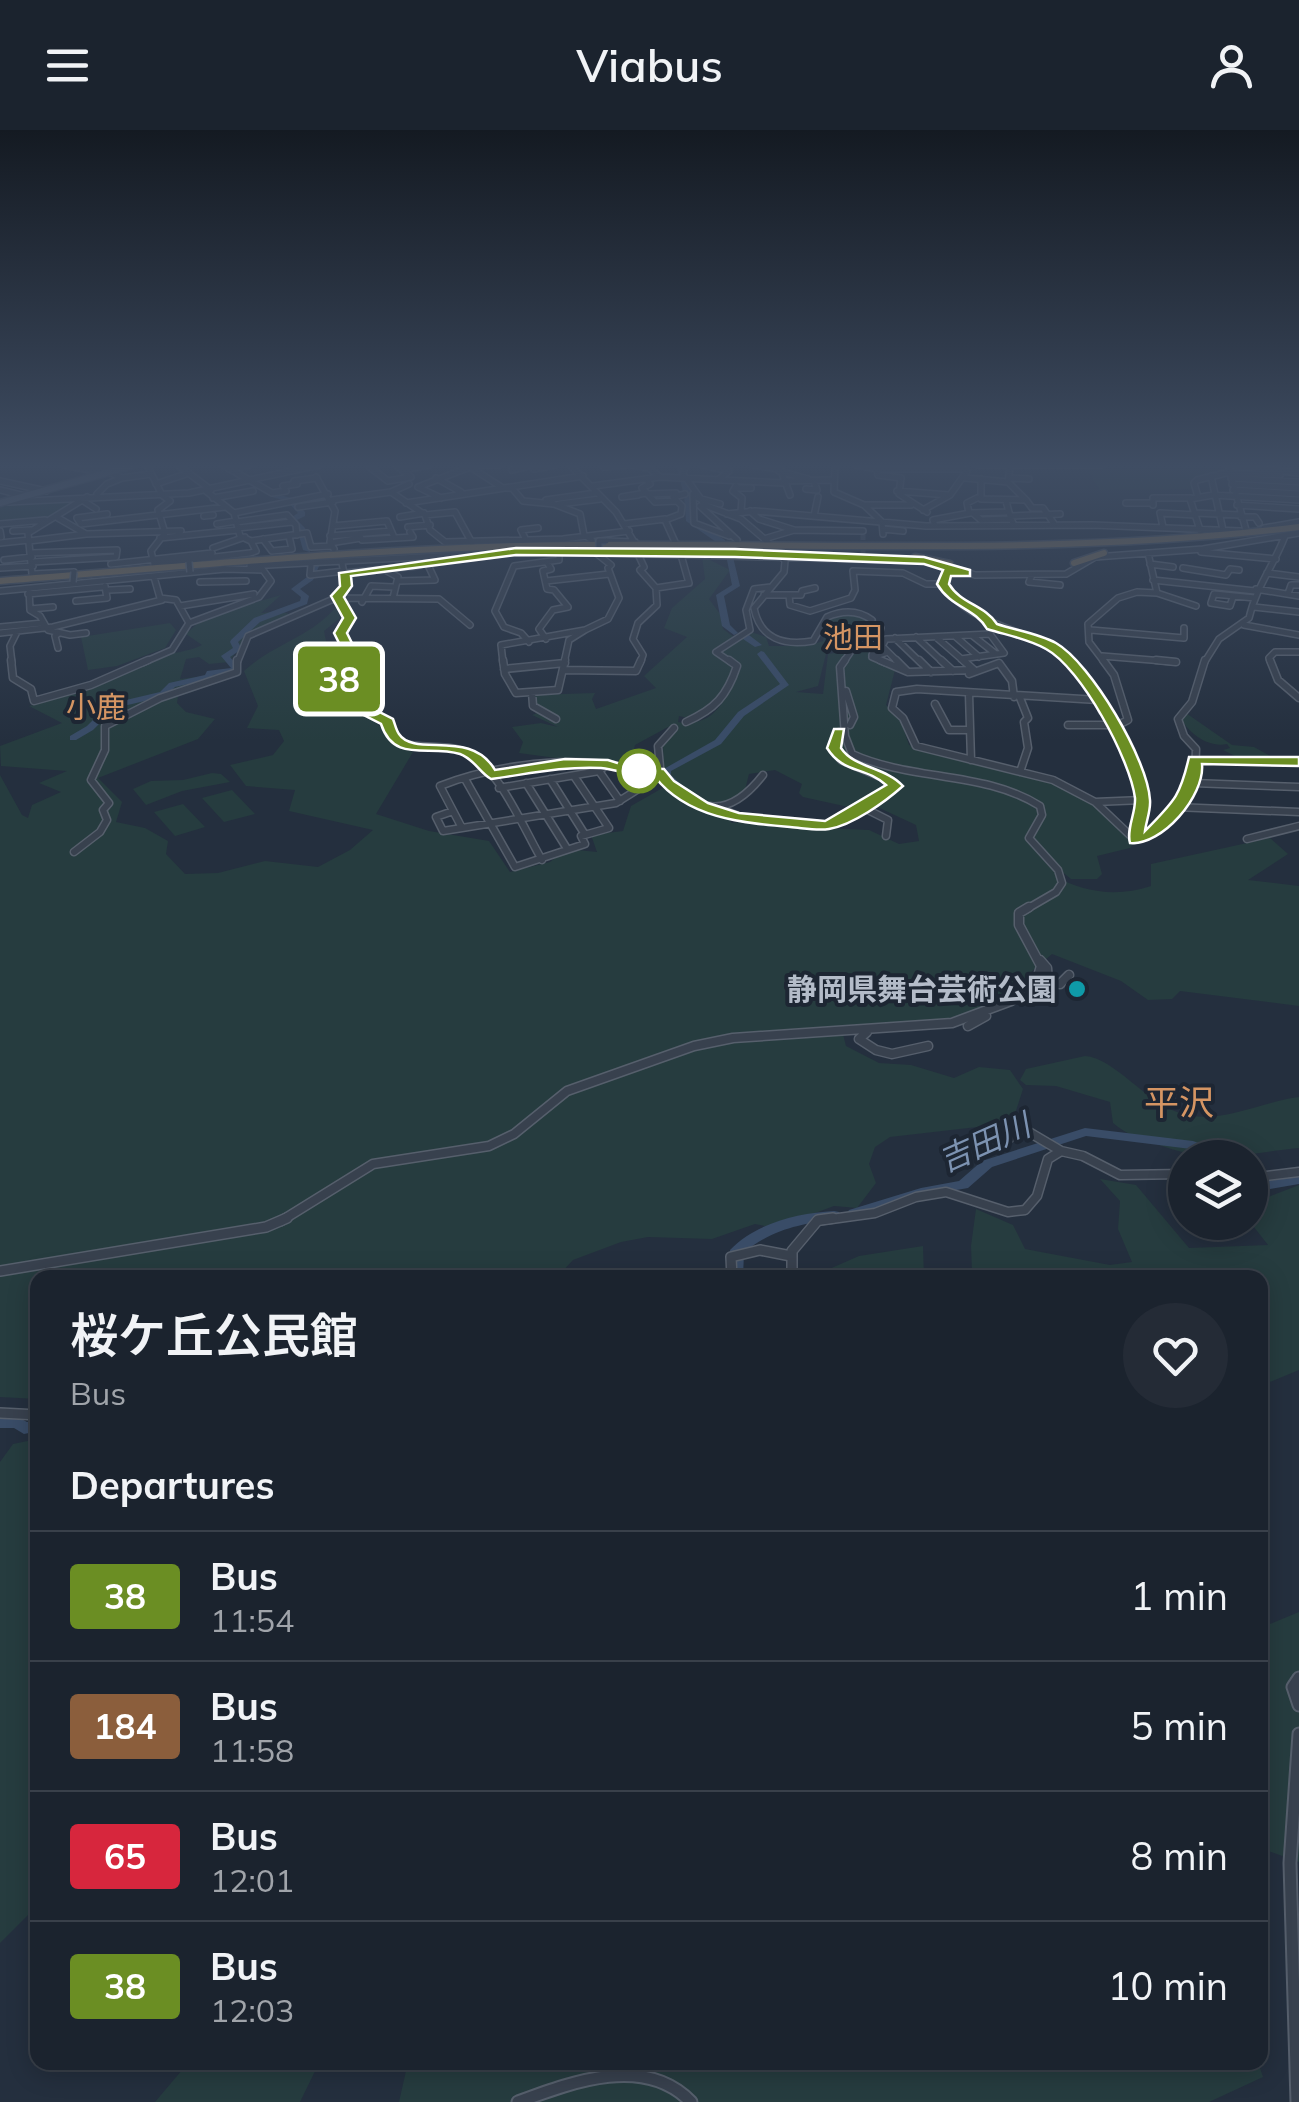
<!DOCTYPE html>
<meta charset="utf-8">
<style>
:root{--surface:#1b232e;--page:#242b36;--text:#f1f3f6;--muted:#a0a4aa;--line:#39404a}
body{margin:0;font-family:Mulish,"Noto Sans JP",sans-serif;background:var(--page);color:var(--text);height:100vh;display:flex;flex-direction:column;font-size:38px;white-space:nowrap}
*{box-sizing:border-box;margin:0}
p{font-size:32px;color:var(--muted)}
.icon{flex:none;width:55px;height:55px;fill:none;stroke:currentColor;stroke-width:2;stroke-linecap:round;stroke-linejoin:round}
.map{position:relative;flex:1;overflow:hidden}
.sheet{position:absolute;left:30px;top:1140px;width:1238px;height:800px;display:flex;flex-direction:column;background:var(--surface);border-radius:20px;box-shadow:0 5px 25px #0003,0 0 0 2px var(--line)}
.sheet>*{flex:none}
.badge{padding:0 20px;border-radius:8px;font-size:35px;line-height:65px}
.controls{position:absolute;left:1168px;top:1010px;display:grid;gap:20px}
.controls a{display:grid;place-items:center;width:100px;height:100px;border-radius:50%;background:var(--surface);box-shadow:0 5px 25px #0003,0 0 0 2px var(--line);font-size:50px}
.map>.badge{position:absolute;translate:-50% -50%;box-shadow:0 0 0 5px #fff}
h2{padding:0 40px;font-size:38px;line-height:90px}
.round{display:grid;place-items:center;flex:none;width:105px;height:105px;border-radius:52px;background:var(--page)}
.overview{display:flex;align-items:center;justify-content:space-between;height:170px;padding:0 40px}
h1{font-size:48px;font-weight:600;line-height:75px}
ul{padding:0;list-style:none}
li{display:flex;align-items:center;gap:30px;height:130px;padding:0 40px;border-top:2px solid var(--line)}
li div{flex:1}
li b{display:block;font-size:38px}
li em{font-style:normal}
li .badge{min-width:110px;font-weight:700;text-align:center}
header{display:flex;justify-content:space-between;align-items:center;height:130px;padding:0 40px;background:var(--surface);font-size:45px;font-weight:600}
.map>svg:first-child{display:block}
</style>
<header><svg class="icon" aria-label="menu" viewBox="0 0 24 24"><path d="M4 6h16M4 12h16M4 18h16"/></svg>Viabus<svg class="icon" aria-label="person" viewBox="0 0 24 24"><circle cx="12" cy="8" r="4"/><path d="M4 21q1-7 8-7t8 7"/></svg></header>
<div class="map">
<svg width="1299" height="1972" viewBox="0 0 1299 1972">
<rect width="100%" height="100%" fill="#242f3e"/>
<path fill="#263c3f" d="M1034,335H1224V341L1192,349V359L1100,360L1086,338Z
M81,368L60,380L55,389L0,394V374Z
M702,426L730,440L709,469L720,484L723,499L734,507L714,524L733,534L723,566L688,588L679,586L678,592C717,599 727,564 741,538L719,521L751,502L766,507L769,516H808L823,511L826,492L833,485L859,484L869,491L868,494L828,516L818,556L796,562L823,564L828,524L855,520L872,497L880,498L870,528L895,540L886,575L900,589L909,615L1054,653L1098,676L1135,712L1130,718L1097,726L1102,744L1097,749H1071L1055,736V746C1084,763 1118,767 1151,756V734L1270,708L1288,724L1248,750L1299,756V876L1180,861L1172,869L1148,870L1121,851L1052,824L1032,841L1030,856C959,896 920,893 841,896L846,916L879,933L911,935L954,948L979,937L1010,940L1023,959L1012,993L890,1007L875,1017L869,1034L876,1053L857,1078L834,1076L775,1098L755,1094L712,1109L648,1107L621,1112L573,1130L557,1147L38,1148L37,1269L0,1267V645L22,685L28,688L32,675L61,662L39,653L67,641L1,636L0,616L62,593L29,576C72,567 114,544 157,528C172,522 189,522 202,515L186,504L204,487L281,465L261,483L280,481L289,484L249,503L229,532L209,534L199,527L186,529L180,549L220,544L179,559L177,573L186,582L215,589L198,609L98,648L122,672L116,692L145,698L168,711L166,724L185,744L218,743L265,731L318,737L350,720L373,700L289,681L295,660L246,656L230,635L273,625L284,611L279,600L247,598L258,576L244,541C273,514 310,508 337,476L340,488L324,501L327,516L340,524L330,543L308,551L330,571V579C360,583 379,587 394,615L413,622L376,684L429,701L489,711L510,742L550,732L567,719L597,722L591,705L623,701L631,676L666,656L701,678L722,682L732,693L764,688L801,697L869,700L899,714L919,711L916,695L871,674L898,659L890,656L853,678L803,667L799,663L802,654L775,640L749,644L744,664L737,672L703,675L664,648L663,615L678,597H668L635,615L630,638L519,623L523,612L512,597L541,593L558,597L532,585L543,581L535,574V565L595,563L592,569L596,579L656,558L644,546L687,507L664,498L672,478L705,449Z
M170,493L176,500L165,518L117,536L88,540L81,507Z
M1186,583L1232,615L1254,617L1272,627L1241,629L1223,620L1230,618L1227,614C1208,618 1188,603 1181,588Z
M212,643L221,644L230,652L182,661L146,675L133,659L151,651L183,650Z
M232,660L255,684L224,692L202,668Z
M183,674L205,697L175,706L154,682Z
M1085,926C1114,928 1145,971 1177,982C1216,997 1260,972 1299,967V1018C1239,1024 1214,1036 1154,1013C1137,1007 1127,1005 1113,993L1110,972L1056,956L1026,955L1020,950L1026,939Z
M1100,1049L1136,1055L1189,1118L1268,1115L1250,1092L1253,1073L1299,1055V1240L1260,1256V1148L965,1147L972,1142L971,1116L976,1079L1013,1095L1025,1119L1110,1135L1132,1132L1118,1099L1120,1071Z
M923,1116L924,1147H811L859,1126Z
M37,1309V1776L0,1813V1332L13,1314Z
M1299,1482V1732L1260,1718V1498Z
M408,1932H1258L1263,1947L1209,1972H399Z
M188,1933V1932L319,1933L300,1972H155Z"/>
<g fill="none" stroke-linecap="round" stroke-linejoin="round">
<path fill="#394c67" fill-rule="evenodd" d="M216,335H224L246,349L241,350Z
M676,335H682L692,365L694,390L725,410V414H719L686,391L684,365Z
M261,353L276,364L291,368L305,382V386L297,390L305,398L310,422L303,420L297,398L289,389L298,383L287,371L272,367L259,356V354Z
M726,425L733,427L740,456L724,466L730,495L738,503L734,505L722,496L716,465L732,455Z
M312,434L319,436L313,450L300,459L309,466L307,474L260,492L238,512L242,519L230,527L241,540L240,542L213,545L211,549L175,557L166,566L115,578L93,600L76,610H70V606L87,596L109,574L160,562L169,553L205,545L207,541L231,538L221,526L233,518L230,512L231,510L254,488L300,471L301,467L291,459L307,447Z
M743,505H749L762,515L755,517L743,509Z
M761,521L764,522L789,555L744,586L721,614L671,641V645L693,665L691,667H685L663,648L662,640L715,610L738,582L780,554L757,524Z
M1085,998L1193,1011L1232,1025L1233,1028H1214L1191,1019L1086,1006L992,1037L968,1058L922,1066L854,1087L847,1083L849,1080L921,1058L959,1051L982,1031Z
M1250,1040L1272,1050L1299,1046V1054L1270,1059L1250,1049Z
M834,1081L839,1082L841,1085L839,1088C800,1095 777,1097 744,1122L743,1148H729L730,1120C756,1093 798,1083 834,1081Z
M0,1286L18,1287L27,1292L38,1289V1301L24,1304L14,1298H0Z"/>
<path stroke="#3a4453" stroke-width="5" stroke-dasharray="5 2.5" stroke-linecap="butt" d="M863,405V427"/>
<g stroke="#565f6c" stroke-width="8">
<path id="minor-far4" d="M64,335L90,340L111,335
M147,335L162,365L170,371L158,380L165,403L151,421L154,434L250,423L256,421L251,411
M178,335L211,360
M223,335L272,363L286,361L283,356L297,354L294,351L317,348
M367,335L388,351L411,347L396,335
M467,335L503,358H512L523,371L554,374L580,384L584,405L592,410
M482,335H499
M570,335L616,382L634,412
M632,335L649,338L660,347
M686,335L683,344L705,375L741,389L768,412
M703,335L729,341L719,349
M753,335L779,339
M779,335L790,365
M835,335L834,362L864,375L882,392L883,404
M856,335L877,339
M978,335H1101
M1228,335L1299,343
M1228,335L1246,400
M604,337L627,335
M229,339L249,335
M534,339L555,335
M402,340L429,335
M512,340L532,335
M779,341L808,349
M1230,343L1280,345
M1211,346L1223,400
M316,347L335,381L330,412L334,419
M122,348L151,344
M436,348L461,362L458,363
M965,348L1008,352L1010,336
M1010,348L1029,349
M1231,348L1299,352
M646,349L650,354L642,358L655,372L677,371
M981,349V369L1026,370L1032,378H1043L1055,395
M0,351L46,361
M783,351L832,350
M1008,352L1026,370
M156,354L189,343
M409,354L391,362L425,385L430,400L445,412L563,409L629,401
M1232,354L1299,358
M593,356L660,347L784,353
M736,356L733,361L742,368L741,382
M735,358H751
M806,359L817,360L814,351
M0,360L25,366
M1233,360L1299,364
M206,361L234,383L328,364
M897,361L949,365
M97,364L107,354L122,348L102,339
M649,364L676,363
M693,364L694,393L729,406
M638,365L622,367L646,363
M1198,367L1194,353L1197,350L1230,342
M213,368L253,361
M441,368L418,357L470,337
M698,368L720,374
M977,368L967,373L969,383L1006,382
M82,370L96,379
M332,370L391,362
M546,370L596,363
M1006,371L1010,386L1060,384
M9,372L189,363L319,335
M406,373L583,346
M1126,373H1153
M559,374L600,369
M864,375H911
M1153,375V368H1191
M1237,375L1299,379
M700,376L737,410
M298,377L333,372
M923,380L950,365L967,341L962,338
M750,381L759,389L794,400
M927,382L899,364L901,348L878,345L877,339H963
M234,383L240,406L251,411L307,403L311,417L332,416
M1195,383L1240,385
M107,384L77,388L81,394L225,377
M727,384L755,381L926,396L1093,395L1240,401
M974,384L981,390L1011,389L1013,393
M425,385L455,382L472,413
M204,386L213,385
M814,386L818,367
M400,387L424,383
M1241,387H1255L1259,393
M237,392L287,385L296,395L297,405
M0,394L45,390
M217,394L236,391
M624,394L665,389
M333,396L387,391L393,405
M935,396L933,390L970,383
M408,397L430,395
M1163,397L1160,383L1195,385
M238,398L292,392
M1264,398L1299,392
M883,399L903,401
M0,401L1,407
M13,401L31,400
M1201,403L1190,369L1213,365L1299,370
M86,404L181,401
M330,406L391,401
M160,408L238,400
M263,409L272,421L292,419L289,406
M764,409L794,400L863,401
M362,410L413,407L410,402
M526,410L521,400L538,398
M29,411L86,404L58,388
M606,411L635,412
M675,412L665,390L681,384L682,376L673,367L685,364
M0,413L29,410
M330,413L361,408
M213,418L245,407
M637,422L644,437L640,440L656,458L689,453L681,425
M1201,422L1276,429
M32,423L117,420L116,427L33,432
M779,423L785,431L784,442L754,478C760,509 784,516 813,511L827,487C843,480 858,480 872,490L843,533
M1148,423L1157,463
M4,430L32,427
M342,433L346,454L337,470L349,488L340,503L351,523L346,533
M938,433L975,445L1066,444L1095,427L1203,419L1299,403
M111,434L212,423
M1150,434L1173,437
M311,435L310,445L344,441
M250,436L533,421L925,431
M0,438L33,436
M1183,438L1226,445L1230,439L1239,440
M385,440L398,447L393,468
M74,442L32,444L28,403L87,367
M345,443L417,436L438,429
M954,443H945L943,454C971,500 1035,496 1068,533
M1267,443L1299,447
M1032,445L1029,452L1060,455
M154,447L160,468L176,470L189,493
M1153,450L1255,461
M398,451L435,450L428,435
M546,451L609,444
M200,452L246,451
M29,459L30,480L40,486L48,500L70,505L86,503
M1256,459L1299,466
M109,460L130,459
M0,461L225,439
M28,464L102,457
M1288,464L1291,455H1299
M764,465H801L802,461L815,458
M789,465L790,475L810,481L851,468L855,460L853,441L903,443L926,454H943
M1233,467L1230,476L1211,473L1214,464L1255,468
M337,468L439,469L470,495
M76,471L107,468L105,456
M362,472L371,456L393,457
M180,476L254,464
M1254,477L1299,482
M30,479L53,477
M872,493L881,498L872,525
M1244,495L1299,505
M0,497L43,493
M585,500L608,489L619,468L608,438L611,435L596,423
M1091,500L1184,508V498
M0,503L53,497L162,470
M973,506L996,524
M916,507L944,533
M936,507L966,533
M956,507L979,527
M895,508L921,533
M546,509L539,499L553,480L568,477L554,460L547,459L543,441L551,439L547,432
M529,512L521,503L504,497L495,481L514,436L559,430V421
M58,518L55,506L59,503
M1102,526L1176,532
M12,533L10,516L17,502
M142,533L172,520L189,493L259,467L271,451L263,440L222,439
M237,533L248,506L338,467
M503,533L501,515L585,500
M564,533L569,510L585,500
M640,533L643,525L633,509L638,493L657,475L656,458
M732,533L716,522L750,500L746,480L754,459L771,457
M886,533L872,527L888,522
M899,533L882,516L886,509L990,504L1004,523L961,529
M1105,533L1089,512L1088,494L1118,468L1137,462L1157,463L1196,476
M1204,533L1219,509L1249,488C1256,457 1274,435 1285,406
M1271,533L1269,528L1275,522H1299"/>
</g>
<g stroke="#565f6c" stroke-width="9">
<path id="minor-far3" d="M11,530L13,548L31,559L34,571L91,555L148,530
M347,530L338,547L354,567L355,575L388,592L399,612C419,620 439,614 460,620C496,629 524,700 542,730
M503,530L505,544L516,563L558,560L565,530
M845,530L840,537L845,606L852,624C911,651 985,641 1040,676L1042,685L1029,708L1058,740L1062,753L1056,762L1025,780
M880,530L908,542L974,540L963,530
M896,530L908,542
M919,530L931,542
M941,530L953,541
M1066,530L1095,562L1102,581L1118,595L1143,670
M1156,530L1176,532
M1270,530L1278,550L1299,568
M504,539L565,533
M564,540L636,541L641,530
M969,544L999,533L1012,551L1014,567
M846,561L854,587L850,595
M532,562L533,576L556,589
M969,564L971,630
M1020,568L1028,588L1024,592L1028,618L1020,642
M935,574L949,600H970
M686,592C715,579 727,566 737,536L729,530
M1068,595H1118L1128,590L1114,545L1103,530
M674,598L658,616L661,647C700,683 728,690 763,645
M839,602L834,618L841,630L895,653L890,662L861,677
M1194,630L1299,631
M599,641L620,671
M632,642L640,658L616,673L462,698L440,656C487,637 554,628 604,634C623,635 641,641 659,643
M465,649L515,737L585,714L581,706L609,698L574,646
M550,649L584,703
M526,653L566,717
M1193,653L1299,657
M499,658L599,641L608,634
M1143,670L1135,710L1095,672Z
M1095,672L1053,650L916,616L903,588L892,578L896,562L917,559L1098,570
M1175,677L1299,682
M718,678L746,689L826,695L864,678L888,690L886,706
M453,681L436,687L443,701L462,698
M1247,709L1299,696
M1135,710L1158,695L1189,660L1195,645L1196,619L1184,606L1178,589L1192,572L1205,530
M74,722L100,702L107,690L103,680L109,673L91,650L105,620V596L160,568L237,542V530"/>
</g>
<g stroke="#565f6c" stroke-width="11">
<path id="minor-far2" d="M1040,830L1047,838L1048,853L1060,854L1069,845
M968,896L986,886
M867,902L859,909L876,920L892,924L928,916
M1007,1010L1022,998L1061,1021
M1250,1048L1299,1042
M281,1091L373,1034L489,1016L514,1004L567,961L694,916L733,908L952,893L1011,871L1035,856L1041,836L1019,795V783L1029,777
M817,1091L875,1083L916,1067L946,1062L1008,1082L1025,1080L1037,1066L1048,1029L1061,1021L1083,1026L1120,1045L1185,1044"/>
</g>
<g stroke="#565f6c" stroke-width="12">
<path id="minor-far1" d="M0,1141L266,1097L287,1088
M732,1148L731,1127L760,1120L791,1126
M792,1148V1121L818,1090L833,1088
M0,1283L38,1285"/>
</g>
<g stroke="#565f6c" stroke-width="15">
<path id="minor" d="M1299,1548L1293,1557L1299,1575
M518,1972C572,1952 645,1924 691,1972
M1297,1972L1290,1733L1299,1604"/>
</g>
<g stroke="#414a57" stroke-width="9">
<path id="major" d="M0,373L134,335"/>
</g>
<g stroke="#434c59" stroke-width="9">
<path id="highway" d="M915,427L950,434
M1074,433L1104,423
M0,451C193,436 387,416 581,415C822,413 1060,426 1299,397"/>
</g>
<use href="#minor-far4" stroke="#38414e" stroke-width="5"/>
<use href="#minor-far3" stroke="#38414e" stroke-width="6"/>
<use href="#minor-far2" stroke="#38414e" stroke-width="8"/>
<use href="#minor-far1" stroke="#38414e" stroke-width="9"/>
<use href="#minor" stroke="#38414e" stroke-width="11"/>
<use href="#major" stroke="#56606e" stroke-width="6"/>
<use href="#highway" stroke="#746855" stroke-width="6"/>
<g stroke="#565f6c" stroke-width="8" stroke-linecap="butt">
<path id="minor-bridge" d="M599,421V411H606
M189,432L190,442
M73,452L74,442"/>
</g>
<use href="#minor-bridge" stroke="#38414e" stroke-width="5"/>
</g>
<linearGradient id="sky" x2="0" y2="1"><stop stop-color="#141a22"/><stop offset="0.55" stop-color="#3f4d63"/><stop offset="1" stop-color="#3f4d63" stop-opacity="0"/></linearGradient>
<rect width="1299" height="611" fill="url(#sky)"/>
<path fill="#6b8e23" stroke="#fff" stroke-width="2.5" d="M516,418L735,419L924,427L970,440V446H951L949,454C961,474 985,475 997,494C1015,500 1040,504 1056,513C1091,533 1148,630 1150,670C1151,680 1146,692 1145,701C1174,671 1180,667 1189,627H1299V636L1202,634C1205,666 1162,716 1130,713C1126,699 1136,683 1135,668C1130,629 1081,538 1046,519C1029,509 1006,505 987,499C975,478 951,478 937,454L943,440L924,434L735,427L516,425L351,446L352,456L344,467L356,488L347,503L357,523L345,547L362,573L393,589C395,594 396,600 399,604C415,628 471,598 495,640L565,629L608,630L633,638L664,639L674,651L708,673L739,683L825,691L886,655C865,636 843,644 827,618L834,599H844L841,618C854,638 886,637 903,656C885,672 853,695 829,699C817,701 803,698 790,697C742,693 687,688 655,647C636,647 619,640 601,638C564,636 528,644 491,649C480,643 474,629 460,624C429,614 394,634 381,594L350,578L331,548L344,523L334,503L343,488L331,466L340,456L339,443Z"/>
<circle fill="#fff" stroke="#6b8e23" stroke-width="5" cx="639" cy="641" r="20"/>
<circle fill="#0f9aa8" stroke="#1d2633" stroke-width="4" cx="1077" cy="859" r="10"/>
<g text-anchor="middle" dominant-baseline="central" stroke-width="8" stroke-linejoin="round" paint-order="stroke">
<g font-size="30" fill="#d59563" stroke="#1d2633">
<text x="853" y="507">池田</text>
<text x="96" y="577">小鹿</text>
</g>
<g font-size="30" font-weight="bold" fill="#b4bcc9" stroke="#1d2633" text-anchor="end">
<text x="1057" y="859">静岡県舞台芸術公園</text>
</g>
<g font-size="32" font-style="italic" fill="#7c92b1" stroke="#1d2633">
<text transform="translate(984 1012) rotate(-24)">吉田川</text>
</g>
<g font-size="35" fill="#d59563" stroke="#1d2633">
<text x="1179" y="972">平沢</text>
</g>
</g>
</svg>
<div class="controls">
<a><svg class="icon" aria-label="layers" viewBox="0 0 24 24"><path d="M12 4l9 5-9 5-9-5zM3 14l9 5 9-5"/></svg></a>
</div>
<b class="badge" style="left:339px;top:549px;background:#6b8e23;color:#fff">38</b>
<section class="sheet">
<div class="overview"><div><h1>桜ケ丘公民館</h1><p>Bus</p></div><a class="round"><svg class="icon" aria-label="heart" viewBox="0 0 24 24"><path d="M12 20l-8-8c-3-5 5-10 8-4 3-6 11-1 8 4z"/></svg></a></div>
<h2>Departures</h2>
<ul>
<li><span class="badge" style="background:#6b8e23;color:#fff">38</span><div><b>Bus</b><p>11:54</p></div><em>1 min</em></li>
<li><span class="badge" style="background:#8b5e3c;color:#fff">184</span><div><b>Bus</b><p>11:58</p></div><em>5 min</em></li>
<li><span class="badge" style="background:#d7263d;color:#fff">65</span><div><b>Bus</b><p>12:01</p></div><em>8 min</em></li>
<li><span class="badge" style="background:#6b8e23;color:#fff">38</span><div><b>Bus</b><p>12:03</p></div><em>10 min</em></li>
</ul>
</section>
</div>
